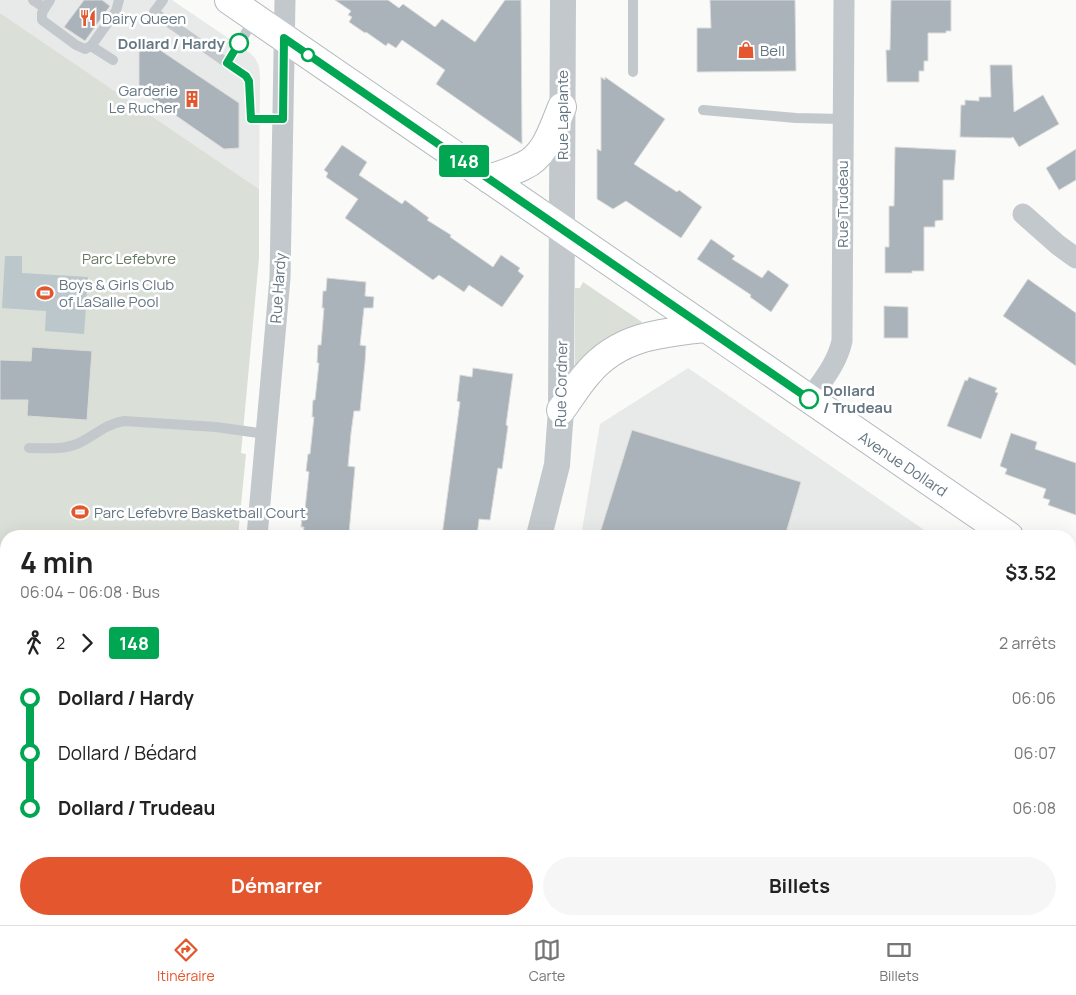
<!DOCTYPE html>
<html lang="fr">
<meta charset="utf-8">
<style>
:root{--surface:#fff;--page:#f6f6f6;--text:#222;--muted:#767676;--line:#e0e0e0;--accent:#e4572e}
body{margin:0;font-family:Manrope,sans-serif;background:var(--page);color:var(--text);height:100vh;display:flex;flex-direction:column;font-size:19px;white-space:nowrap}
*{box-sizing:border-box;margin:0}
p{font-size:16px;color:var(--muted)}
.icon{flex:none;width:28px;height:28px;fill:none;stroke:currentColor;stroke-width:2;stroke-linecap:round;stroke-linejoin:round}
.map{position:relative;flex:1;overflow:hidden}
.side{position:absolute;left:0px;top:530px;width:1076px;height:395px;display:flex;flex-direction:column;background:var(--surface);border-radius:20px 20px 0 0;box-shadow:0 5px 20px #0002}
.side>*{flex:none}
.badge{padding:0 10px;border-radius:4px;font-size:18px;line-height:32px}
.map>.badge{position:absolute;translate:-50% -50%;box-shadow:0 0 0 2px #fff}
.legs{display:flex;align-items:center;gap:8px;height:55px;padding:0 20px;font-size:16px}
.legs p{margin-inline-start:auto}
.head{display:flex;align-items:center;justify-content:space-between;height:85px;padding:0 20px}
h1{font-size:28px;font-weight:700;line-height:38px}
.action{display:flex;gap:10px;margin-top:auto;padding:10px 20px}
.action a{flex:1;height:58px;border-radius:30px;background:var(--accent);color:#fff;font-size:20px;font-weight:700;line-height:58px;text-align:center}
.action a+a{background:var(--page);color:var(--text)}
ul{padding:0 20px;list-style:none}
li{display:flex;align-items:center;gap:18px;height:55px;font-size:19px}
li i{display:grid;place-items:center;width:8px;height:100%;margin:0 6px;background:currentColor}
li i::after{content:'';width:12px;height:12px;margin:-6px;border:4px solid;border-radius:50%;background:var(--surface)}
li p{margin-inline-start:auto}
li:first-child i{background:linear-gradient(#0000 50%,currentColor 0)}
li:last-child i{background:linear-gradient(currentColor 50%,#0000 0)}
.menu{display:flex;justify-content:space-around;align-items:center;height:70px;border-top:1px solid var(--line);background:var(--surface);font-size:14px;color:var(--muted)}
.menu a{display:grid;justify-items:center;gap:2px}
.menu .selected{color:var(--accent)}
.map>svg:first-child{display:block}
</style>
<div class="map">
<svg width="1076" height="925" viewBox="0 0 1076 925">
<rect width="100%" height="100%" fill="#fafaf8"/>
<path fill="#e8e9e9" d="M0,0H172L250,53L255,58L259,66L260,77L259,189L0,13Z
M688,368L933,536H581L600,424Z
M1070,630L1076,634V925H492L493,919H1070Z"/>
<path fill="#dadfd7" d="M0,13L259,189V258L241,453L246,454L238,536H6V919H203L202,925H0Z
M583,282L642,322L580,369L575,367V288H580Z"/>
<path fill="#bbc7cb" d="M5,256H22V273L88,277L84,334L45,331L46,311L2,308Z"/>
<path fill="#aab3b9" stroke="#dcdcda" d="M84,0H102L110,6L85,41L64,27Z
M335,0H388L399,8L403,4L435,27L442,19L475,42L505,0H521L522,144L436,84L445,70L402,40L396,48L388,43L386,46L366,32L365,33L349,22L352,17L348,15L351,11Z
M710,0H795L796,71L697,72V28H711Z
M891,0H951V31H946V33H928V61H924V71H919V82H887L886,50H890Z
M139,46H154L239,103V148L224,149L139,90Z
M990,65H1012L1014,112L1043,95L1059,124L1019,147L1013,137L1011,138L960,137L961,105H965V100L979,101V97H991Z
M601,77L605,80V77L665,119L634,164L677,192L679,190L702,207L681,238L626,201L613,209L597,199V149L601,151Z
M342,145L367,162L359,175L402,204L405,200L429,218L427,220L451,235L450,237L493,267L501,255L520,268L518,271L524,276L502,307L469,285L464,292L439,275L433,280L345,218L358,199L326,177L328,173L324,170Z
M895,147L956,150L954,180H943V220L935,221V227H924V271H912V273H885V247H889V206H894Z
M1076,149V180L1059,190L1046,168Z
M711,239L735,256L732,259L762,278L768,270L789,285L771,312L750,297L751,295L697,259Z
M327,278L366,282L365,296L374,297L373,308H364L360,345L366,346L365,362L360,411H354L351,433L348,466L355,467L349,533L343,532L342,536H303L304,527H301L303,509H305L309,472L306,471L308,454H310L314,417H312L313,400H315L319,363H317L318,345H321L324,308H322L323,291H326Z
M1028,279L1076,313V366L1003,316Z
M884,306L908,307V338H884Z
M32,347L92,351L87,420L27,416L28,400H0V360L31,361Z
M473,368L513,374L506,425L508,426L502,469L498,468L490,520L479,519L477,536H442L460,402L457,401L460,375L472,377Z
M969,377L997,388L995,392L998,393L981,439L947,426L965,380L967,381Z
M632,430L801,482L785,536H599Z
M1011,433L1037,442L1035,449L1076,463V515L1048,505L1050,500L1043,498L1046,489L1005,474L1007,469L1000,466Z"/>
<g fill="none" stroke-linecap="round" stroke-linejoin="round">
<g stroke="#b3babf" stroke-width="30">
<path id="secondary" d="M229,0L1009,536
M489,179C501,175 513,171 523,166C546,156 553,128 562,107
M561,410C570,398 578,384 589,372C620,336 661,333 706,328
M1070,578L1076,582"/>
</g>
<path stroke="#c3c8cc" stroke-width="10" d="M33,0L45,8
M50,0L42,13V20L76,45L85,49L91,46L94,42L116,11L119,0
M163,0L154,12L227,63L255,18
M633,0V72
M91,46L113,60
M227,63L246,76L249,81L251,119H283
M703,110L796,118L843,119
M29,448C45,448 62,450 77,444C93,437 105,424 124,421L216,427L266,434"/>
<path stroke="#c3c8cc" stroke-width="21" d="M1023,214L1058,245L1076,258
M809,400C822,381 837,364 842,341L844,0
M257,536L280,278L285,0
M220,925L221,919"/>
<path stroke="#c3c8cc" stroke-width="26" d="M539,536L557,465L561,410L563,0
M456,925L457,919"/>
<use href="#secondary" stroke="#fff" stroke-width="28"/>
</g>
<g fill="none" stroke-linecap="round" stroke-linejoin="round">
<g stroke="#fff" stroke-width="11">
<path id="line-1" d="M239,43L227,63L246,76L249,81L251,119H283L284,38L809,399"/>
</g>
<use href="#line-1" stroke="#00a651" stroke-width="8"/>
</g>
<defs>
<g id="restaurant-bare" transform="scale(1.35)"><path d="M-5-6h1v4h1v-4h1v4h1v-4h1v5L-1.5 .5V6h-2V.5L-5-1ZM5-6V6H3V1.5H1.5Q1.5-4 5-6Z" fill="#e4572e" stroke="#fff" stroke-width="2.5" paint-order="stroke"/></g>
<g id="shop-bare" transform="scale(1.35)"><path d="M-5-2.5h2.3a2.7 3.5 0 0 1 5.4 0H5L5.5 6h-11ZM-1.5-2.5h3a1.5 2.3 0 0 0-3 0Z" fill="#e4572e" stroke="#fff" stroke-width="2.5" paint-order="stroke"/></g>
<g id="building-bare" transform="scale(1.35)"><path d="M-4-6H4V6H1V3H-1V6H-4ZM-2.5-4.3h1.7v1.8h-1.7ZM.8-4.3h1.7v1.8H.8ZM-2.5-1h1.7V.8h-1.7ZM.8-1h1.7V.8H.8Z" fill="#e4572e" stroke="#fff" stroke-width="2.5" paint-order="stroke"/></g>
<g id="stadium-bare" transform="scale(1.35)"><path d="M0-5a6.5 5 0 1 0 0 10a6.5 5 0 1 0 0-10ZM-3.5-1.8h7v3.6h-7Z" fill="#e4572e" stroke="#fff" stroke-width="2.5" paint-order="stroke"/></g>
</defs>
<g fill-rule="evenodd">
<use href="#restaurant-bare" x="88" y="18"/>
<use href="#shop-bare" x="746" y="50"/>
<use href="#building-bare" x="192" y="99"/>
<use href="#stadium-bare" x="45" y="293"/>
<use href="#stadium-bare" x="80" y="512"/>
</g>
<g fill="#fff" stroke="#00a651" stroke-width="2.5">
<circle cx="239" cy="43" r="9"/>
<circle cx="308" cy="55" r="6"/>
<circle cx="809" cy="399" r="9"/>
</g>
<g text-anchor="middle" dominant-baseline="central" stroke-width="5" stroke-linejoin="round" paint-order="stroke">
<g font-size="15" fill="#657683" stroke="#fff" text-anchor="start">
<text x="102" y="18">Dairy Queen</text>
<text x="760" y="50">Bell</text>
<text x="178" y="90" text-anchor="end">Garderie<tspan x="178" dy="17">Le Rucher</tspan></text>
<text x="59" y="284">Boys &amp; Girls Club<tspan x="59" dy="17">of LaSalle Pool</tspan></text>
<text x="94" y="512">Parc Lefebvre Basketball Court</text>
</g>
<g font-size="15" font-weight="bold" fill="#657683" stroke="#fff" text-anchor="end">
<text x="225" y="43">Dollard / Hardy</text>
<text x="823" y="390" text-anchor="start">Dollard<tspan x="823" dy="17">/ Trudeau</tspan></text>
</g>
<g font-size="15" fill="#657683" stroke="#fff">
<text transform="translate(562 115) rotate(-90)">Rue Laplante</text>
<text transform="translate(842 204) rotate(-90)">Rue Trudeau</text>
<text transform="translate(278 288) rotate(-86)">Rue Hardy</text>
<text transform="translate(561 384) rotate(-89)">Rue Cordner</text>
<text transform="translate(903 464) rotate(34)">Avenue Dollard</text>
</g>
<g font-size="15" fill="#687a64" stroke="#fff">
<text x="129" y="258">Parc Lefebvre</text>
</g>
</g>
</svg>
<b class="badge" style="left:464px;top:161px;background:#00a651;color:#fff">148</b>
<section class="side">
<div class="head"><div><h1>4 min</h1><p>06:04 – 06:08 · Bus</p></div><b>$3.52</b></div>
<div class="legs"><svg class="icon" aria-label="walk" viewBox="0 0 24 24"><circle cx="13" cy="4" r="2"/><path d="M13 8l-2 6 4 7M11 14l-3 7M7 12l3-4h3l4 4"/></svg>2<svg class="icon" aria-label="forward" viewBox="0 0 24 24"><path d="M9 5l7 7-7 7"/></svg><b class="badge" style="background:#00a651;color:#fff">148</b><p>2 arrêts</p></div>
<ul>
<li><i style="color:#00a651"></i><b>Dollard / Hardy</b><p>06:06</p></li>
<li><i style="color:#00a651"></i><span>Dollard / Bédard</span><p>06:07</p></li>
<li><i style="color:#00a651"></i><b>Dollard / Trudeau</b><p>06:08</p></li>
</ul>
<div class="action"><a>Démarrer</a><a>Billets</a></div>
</section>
</div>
<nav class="menu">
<a class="selected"><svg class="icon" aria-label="directions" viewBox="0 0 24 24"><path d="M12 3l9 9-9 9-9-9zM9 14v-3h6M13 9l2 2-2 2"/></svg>Itinéraire</a>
<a><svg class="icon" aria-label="map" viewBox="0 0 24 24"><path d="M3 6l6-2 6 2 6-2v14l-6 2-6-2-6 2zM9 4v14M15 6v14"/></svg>Carte</a>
<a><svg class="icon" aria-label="tickets" viewBox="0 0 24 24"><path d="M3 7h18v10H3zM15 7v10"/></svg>Billets</a>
</nav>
